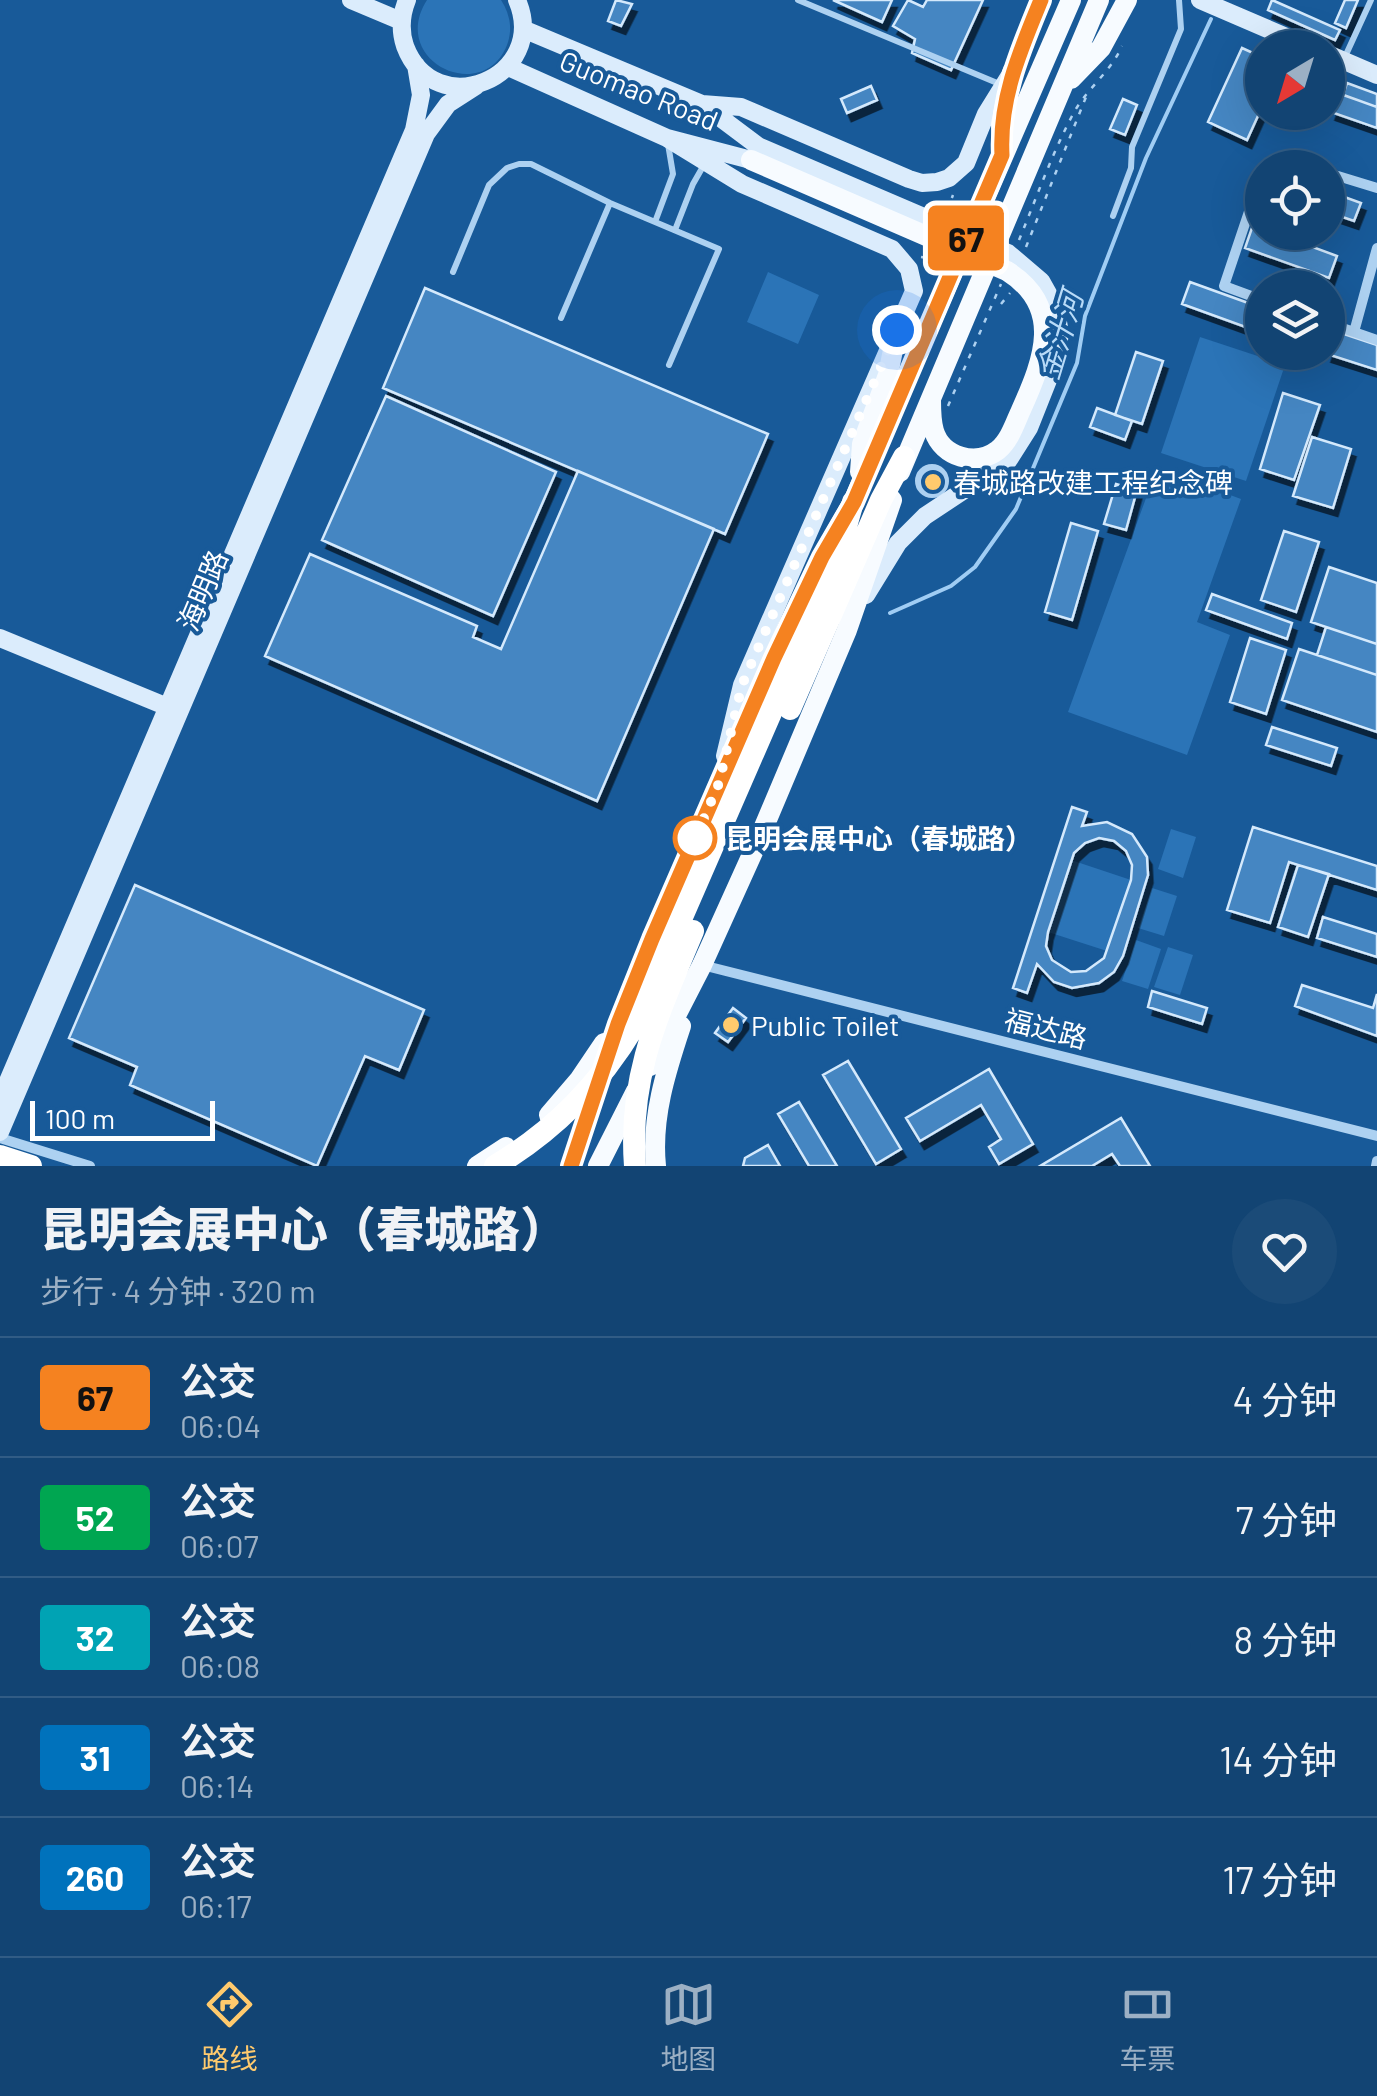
<!DOCTYPE html>
<html lang="zh">
<meta charset="utf-8">
<style>
:root{--surface:#124473;--page:#1b4b78;--text:#f1f3f6;--muted:#9cb0c4;--line:#315c85;--accent:#ffca6d}
body{margin:0;font-family:Barlow,"Noto Sans SC",sans-serif;background:var(--page);color:var(--text);height:100vh;display:flex;flex-direction:column;font-size:38px;white-space:nowrap}
*{box-sizing:border-box;margin:0}
p{font-size:32px;color:var(--muted)}
.icon{flex:none;width:55px;height:55px;fill:none;stroke:currentColor;stroke-width:2;stroke-linecap:round;stroke-linejoin:round}
.map{position:relative;height:1166px;overflow:hidden}
.side{display:flex;flex-direction:column;background:var(--surface);flex:1}
.side>*{flex:none}
.badge{padding:0 20px;border-radius:8px;font-size:35px;line-height:65px}
.needle{width:65px;rotate:218deg}
.buttons{position:absolute;left:1245px;top:30px;display:grid;gap:20px}
.buttons a{display:grid;place-items:center;width:100px;height:100px;border-radius:50%;background:var(--surface);box-shadow:0 10px 40px #0002,0 0 0 2px var(--line);font-size:50px}
.scale{position:absolute;left:30px;bottom:25px;width:185px;box-sizing:border-box;padding-left:10px;border:5px solid #fff;border-top:0;font-size:28px;line-height:35px;white-space:nowrap;color:#fff;-webkit-text-stroke:8px #185a99;paint-order:stroke}
.you{position:absolute;width:50px;height:50px;margin:-25px;border:8px solid #fff;border-radius:50%;background:#1a73e8;box-shadow:0 0 0 15px #1a73e833}
.map>.badge{position:absolute;translate:-50% -50%;box-shadow:0 0 0 5px #fff}
.round{display:grid;place-items:center;flex:none;width:105px;height:105px;border-radius:52px;background:var(--page)}
.summary{display:flex;align-items:center;justify-content:space-between;height:170px;padding:0 40px}
h1{font-size:48px;font-weight:800;line-height:75px}
ul{padding:0;list-style:none}
li{display:flex;align-items:center;gap:30px;height:120px;padding:0 40px;border-top:2px solid var(--line)}
li div{flex:1}
li b{display:block;font-size:38px}
li em{font-style:normal}
li .badge{min-width:110px;font-weight:700;text-align:center}
.menu{display:flex;justify-content:space-around;align-items:center;height:140px;border-top:2px solid var(--line);background:var(--surface);font-size:28px;color:var(--muted)}
.menu a{display:grid;justify-items:center;gap:5px}
.menu .selected{color:var(--accent)}
.map>svg:first-child{display:block}
</style>
<div class="map">
<svg width="1377" height="1166" viewBox="0 0 1377 1166">
<defs>
<filter id="shadow"><feDropShadow dx="4.5" dy="8" stdDeviation="0" flood-color="#0009"/></filter>
</defs>
<rect width="100%" height="100%" fill="#185a99"/>
<path fill="#2b74b7" d="M427,0H501C510,14 513,29 507,45C483,106 388,61 427,0Z
M768,272L819,295L798,344L747,322Z
M1200,337L1285,365L1246,481L1161,453Z
M1157,468L1241,499L1197,622L1230,635L1187,755L1068,712Z
M1171,829L1196,837L1183,878L1158,869Z
M1071,860L1131,880L1107,951L1048,932Z
M1152,888L1177,896L1164,936L1138,928Z
M1136,940L1161,949L1148,989L1122,981Z
M1168,947L1193,955L1180,995L1154,987Z"/>
<g fill="none" stroke-linecap="round" stroke-linejoin="round">
<path stroke="#a0cdf4" stroke-width="4" d="M890,613L951,586L975,567L1016,509L1077,363L1085,316L1146,158L1211,19"/>
</g>
<path fill="#4586c2" stroke="#d4e9fc" stroke-width="2.5" fill-rule="evenodd" filter="url(#shadow)" d="M616,0L632,4L621,26L608,21Z
M833,0H892L882,22Z
M908,0L923,7L927,0H983L951,70L912,53L915,39L893,26Z
M1272,0L1340,30L1335,40L1268,10Z
M1345,0H1358L1346,28L1335,23Z
M1242,48L1262,57V107L1247,140L1208,122Z
M1347,83L1377,94V107L1343,95Z
M871,86L877,100L847,113L841,99Z
M1338,93L1377,107V128L1331,112Z
M1123,99L1137,105L1125,135L1110,129Z
M1328,191L1361,203L1354,221L1328,212Z
M1253,225L1262,229V232H1272L1337,256L1329,278L1245,248Z
M1190,282L1262,308V333L1182,304Z
M425,288L768,434L725,534L383,388Z
M1335,331L1377,345V370L1327,354Z
M1136,352L1163,361L1142,424L1115,415Z
M1283,393L1320,405L1294,480L1260,469Z
M386,396L556,472L493,616L322,540Z
M1097,408L1132,421L1125,440L1090,427Z
M1312,437L1351,449L1333,508L1293,496Z
M578,471L714,529L597,801L265,656L310,554L477,626L473,637L501,649Z
M1116,484L1137,490L1126,530L1104,524Z
M1071,523L1098,531L1072,620L1045,612Z
M1284,531L1319,542L1296,612L1261,600Z
M1329,567L1377,583V644L1311,622Z
M1212,594L1292,623L1287,639L1206,610Z
M1326,627L1377,644V675L1317,655Z
M1250,638L1286,650L1266,714L1230,702Z
M1299,649L1377,675V732L1282,700Z
M1272,727L1337,748L1331,766L1266,745Z
M1072,807L1087,812L1082,826L1107,822L1132,834L1147,857L1148,875L1123,956L1114,972L1099,983L1072,988L1054,982L1037,964L1027,993L1013,988ZM1099,838L1114,841L1126,851L1132,865L1131,880L1104,958L1086,971L1071,972L1052,960L1046,946L1048,932L1074,853L1085,843Z
M1253,827L1377,866V890L1289,862L1270,923L1227,910Z
M1298,865L1329,874L1308,937L1278,927Z
M135,885L424,1010L399,1070L365,1056L317,1166L130,1085L137,1067L69,1038Z
M1323,917L1377,934V957L1317,938Z
M1302,985L1373,1008L1377,994V1036L1295,1006Z
M1152,991L1207,1008L1202,1024L1148,1007Z
M733,1008L746,1018L728,1042L715,1033Z
M848,1061L901,1149L876,1164L823,1075Z
M989,1069L1033,1144L999,1164L989,1147L1001,1139L981,1105L920,1141L906,1118Z
M799,1102L837,1166H809L778,1114Z
M1121,1118L1150,1166H1120L1112,1154L1092,1166H1040Z
M768,1145L780,1166H743L745,1158Z"/>
<g fill="none" stroke-linecap="round" stroke-linejoin="round">
<path stroke="#add1f1" stroke-width="2.5" stroke-dasharray="5 8" stroke-linecap="butt" d="M947,210L953,195
M1019,240C1036,199 1051,156 1072,116C1085,90 1111,72 1122,46
M1026,247L1088,92
M921,257L928,258
M1001,304L1010,293
M948,406L1001,284"/>
<path stroke="#add1f1" stroke-width="6" d="M798,0L1002,85
M1344,59L1371,0
M1113,216L1131,168L1132,147L1181,29L1179,0
M655,222L673,174L668,144
M675,230L693,184L705,163
M453,272L489,185L507,168L519,164H531L610,203L719,249L669,365
M561,318L610,203"/>
<path stroke="#add1f1" stroke-width="10" d="M1266,168L1270,163L1285,161L1308,168
M1262,173L1224,286L1262,300
M1328,173L1377,188
M1328,323L1377,340
M1354,332L1377,248
M920 481a12 12 0 1 1 24 0a12 12 0 1 1-24 0Z
M702,965L1377,1136
M0,1138L90,1166
M1376,1166L1377,1161"/>
<path stroke="#dbecfc" stroke-width="18" d="M351,0L401,21
M407,0C401,15 400,31 405,46C435,125 550,77 517,0
M1200,0L1312,48
M523,29L702,104L758,146L1008,253L1041,281L1055,306L1060,333L1056,360L1029,428L1008,461L925,516L898,543L866,595
M1328,54L1377,75
M508,67L667,138L751,160
M702,104L741,107L909,179L922,183L937,182L949,178L966,163L986,114L1012,72L1041,0
M667,138L742,184L892,249L909,269L914,291L742,685L725,756
M0,638L175,710
M0,1100L414,130L421,95L416,65
M0,1132L426,134L448,104L476,86"/>
<path stroke="#f7fbff" stroke-width="20" d="M1071,79L1101,48L1127,0
M1002,148L1001,124L1012,72
M751,160L1007,271C1064,307 1044,359 1021,410C1015,423 1010,440 998,450C976,467 942,457 934,431C931,421 931,410 931,400
M860,472L862,444L888,375L897,330
M900,472L1099,0
M650,1066L702,965L758,841L847,630L892,500
M549,1115L579,1080L604,1043
M477,1166L506,1147
M571,1166L618,1024L652,939L775,658L822,557L853,502L1071,0
M598,1166L636,1091
M656,1166C651,1118 666,1071 681,1026"/>
<path stroke="#fff" stroke-width="22" d="M790,709L881,500L904,457
M0,1156L31,1166
M495,1166C555,1130 599,1085 635,1025L834,568L853,502
M635,1166C628,1075 659,1013 693,931"/>
</g>
<g fill="none" stroke-linecap="round" stroke-linejoin="round">
<g stroke="#fff" stroke-width="22">
<path id="line" d="M571,1166L618,1024L652,939L774,658L822,557L854,502L1002,155C999,99 1020,51 1041,0"/>
</g>
<use href="#line" stroke="#f58220" stroke-width="15"/>
<path stroke="#fff" stroke-width="10" stroke-dasharray="0 18" d="M695,838L689,853L719,783L742,685L897,330"/>
</g>
<g fill="#ffca6d" stroke="#185a99" stroke-width="4">
<circle cx="933" cy="482" r="10"/>
<circle cx="731" cy="1025" r="10"/>
</g>
<circle fill="#fff" stroke="#f58220" stroke-width="5" cx="695" cy="838" r="20"/>
<g text-anchor="middle" dominant-baseline="central" stroke-width="8" stroke-linejoin="round" paint-order="stroke">
<g font-size="28" fill="#fff" stroke="#185a99">
<text transform="translate(639 90) rotate(22)">Guomao Road</text>
<text transform="translate(202 590) rotate(-67)">海明路</text>
<text transform="translate(1046 1028) rotate(14)">福达路</text>
</g>
<g font-size="28" fill="#fff" stroke="#185a99" text-anchor="start">
<text x="953" y="482">春城路改建工程纪念碑</text>
<text x="751" y="1025">Public Toilet</text>
</g>
<g font-size="28" font-weight="bold" fill="#fff" stroke="#185a99" text-anchor="start">
<text x="725" y="838">昆明会展中心（春城路）</text>
</g>
<g font-size="30" font-style="italic" fill="#b9dbf8" stroke="#185a99">
<text transform="translate(1059 335) rotate(-73)">金汁河</text>
</g>
</g>
</svg>
<div class="buttons">
<a><svg class="needle" viewBox="-14 -14 28 28"><path d="M0-13l5 13h-10z" fill="#e53935"/><path d="M0 13l5-13h-10z" fill="#9cb0c4"/></svg></a>
<a><svg class="icon" aria-label="locate" viewBox="0 0 24 24"><circle cx="12" cy="12" r="6"/><path d="M12 2v4M12 18v4M2 12h4M18 12h4"/></svg></a>
<a><svg class="icon" aria-label="layers" viewBox="0 0 24 24"><path d="M12 4l9 5-9 5-9-5zM3 14l9 5 9-5"/></svg></a>
</div>
<div class="scale">100 m</div>
<div class="you" style="left:897px;top:330px"></div>
<b class="badge" style="left:966px;top:238px;background:#f58220;color:#111">67</b>
</div>
<section class="side">
<div class="summary"><div><h1>昆明会展中心（春城路）</h1><p>步行 · 4 分钟 · 320 m</p></div><a class="round"><svg class="icon" aria-label="heart" viewBox="0 0 24 24"><path d="M12 20l-8-8c-3-5 5-10 8-4 3-6 11-1 8 4z"/></svg></a></div>
<ul>
<li><span class="badge" style="background:#f58220;color:#111">67</span><div><b>公交</b><p>06:04</p></div><em>4 分钟</em></li>
<li><span class="badge" style="background:#00a651;color:#fff">52</span><div><b>公交</b><p>06:07</p></div><em>7 分钟</em></li>
<li><span class="badge" style="background:#00a3b4;color:#fff">32</span><div><b>公交</b><p>06:08</p></div><em>8 分钟</em></li>
<li><span class="badge" style="background:#0072bc;color:#fff">31</span><div><b>公交</b><p>06:14</p></div><em>14 分钟</em></li>
<li><span class="badge" style="background:#0072bc;color:#fff">260</span><div><b>公交</b><p>06:17</p></div><em>17 分钟</em></li>
</ul>
</section>
<nav class="menu">
<a class="selected"><svg class="icon" aria-label="directions" viewBox="0 0 24 24"><path d="M12 3l9 9-9 9-9-9zM9 14v-3h6M13 9l2 2-2 2"/></svg>路线</a>
<a><svg class="icon" aria-label="map" viewBox="0 0 24 24"><path d="M3 6l6-2 6 2 6-2v14l-6 2-6-2-6 2zM9 4v14M15 6v14"/></svg>地图</a>
<a><svg class="icon" aria-label="tickets" viewBox="0 0 24 24"><path d="M3 7h18v10H3zM15 7v10"/></svg>车票</a>
</nav>
